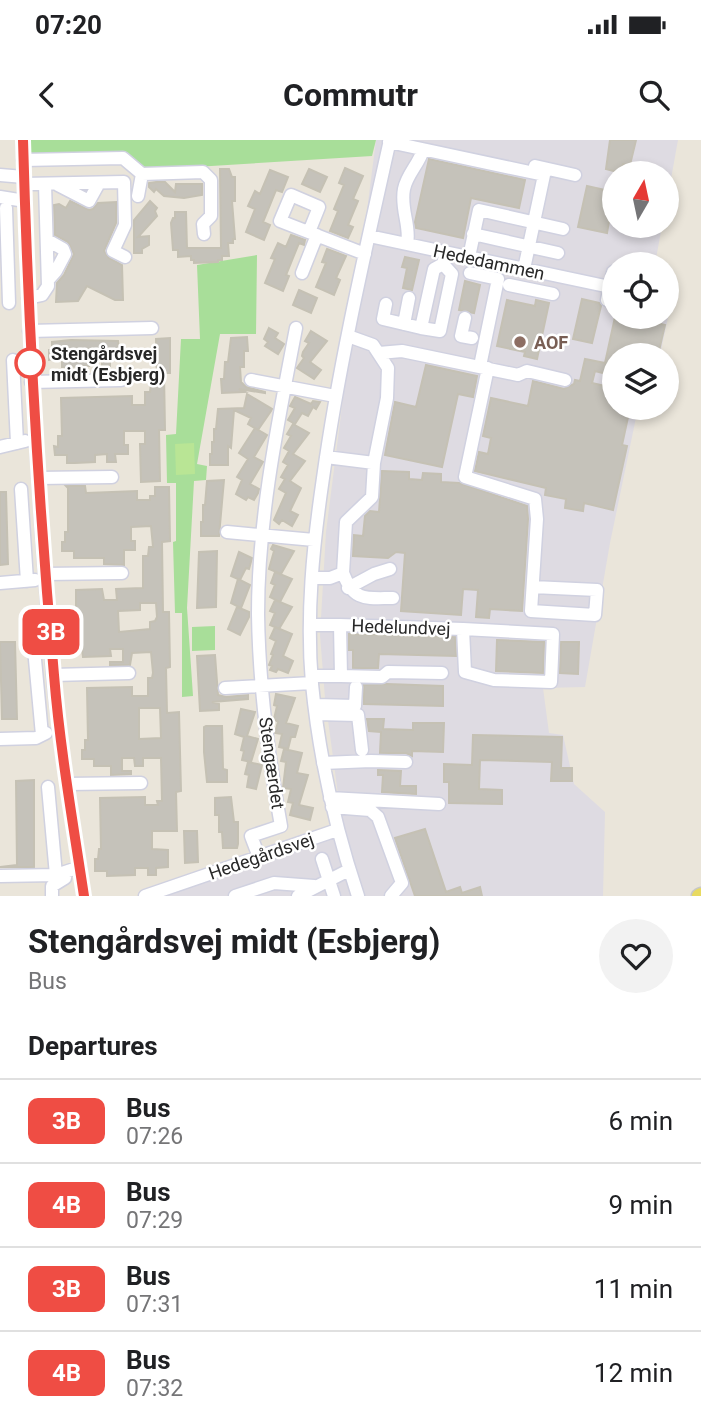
<!DOCTYPE html>
<meta charset="utf-8">
<style>
:root{--surface:#fff;--page:#f2f2f2;--text:#202124;--muted:#757577;--line:#e0e0e0}
body{margin:0;font-family:Roboto,sans-serif;background:var(--page);color:var(--text);height:100vh;display:flex;flex-direction:column;font-size:26px;white-space:nowrap}
*{box-sizing:border-box;margin:0}
p{font-size:23px;color:var(--muted)}
.icon{flex:none;width:38px;height:38px;fill:none;stroke:currentColor;stroke-width:2;stroke-linecap:round;stroke-linejoin:round}
.map{position:relative;height:756px;overflow:hidden}
.sheet{display:flex;flex-direction:column;background:var(--surface);flex:1}
.sheet>*{flex:none}
.badge{padding:0 14px;border-radius:10px;font-size:24px;line-height:46px}
.needle{width:46px;rotate:9deg}
.controls{position:absolute;left:602px;top:21px;display:grid;gap:14px}
.controls a{display:grid;place-items:center;width:77px;height:77px;border-radius:50%;background:var(--surface);box-shadow:0 4px 10px #0003;font-size:35px}
.map>.badge{position:absolute;translate:-50% -50%;box-shadow:0 0 0 4px #fff}
h2{padding:0 28px;font-size:26px;line-height:63px}
.round{display:grid;place-items:center;flex:none;width:74px;height:74px;border-radius:37px;background:var(--page)}
.headline{display:flex;align-items:center;justify-content:space-between;height:119px;padding:0 28px}
h1{font-size:33px;font-weight:700;line-height:52px}
ul{padding:0;list-style:none}
li{display:flex;align-items:center;gap:21px;height:84px;padding:0 28px;border-top:2px solid var(--line)}
li div{flex:1}
li b{display:block;font-size:26px}
li em{font-style:normal}
li .badge{min-width:77px;font-weight:700;text-align:center}
.status{display:flex;justify-content:space-between;align-items:center;height:49px;padding:0 35px;background:var(--surface);direction:ltr}
.status svg{height:19px;fill:currentColor}
header{display:flex;justify-content:space-between;align-items:center;height:91px;padding:0 28px;background:var(--surface);font-size:32px;font-weight:700}
.map>svg:first-child{display:block}
</style>
<div class="status"><b>07:20</b><svg viewBox="0 0 49 12"><path d="M0 12V9h3v3zM5 12V6h3v6zM10 12V3h3v9zM15 12V0h3v12zM26 1h20v11H26zM47 4h2v5h-2z"/></svg></div>
<header><svg class="icon" aria-label="back" viewBox="0 0 24 24"><path d="M15 5l-7 7 7 7"/></svg>Commutr<svg class="icon" aria-label="search" viewBox="0 0 24 24"><circle cx="10" cy="10" r="6"/><path d="M15 15l6 6"/></svg></header>
<div class="map">
<svg width="701" height="756" viewBox="0 0 701 756">
<rect width="100%" height="100%" fill="#eae5da"/>
<path fill="#dedbe2" d="M376,0H678L667,61V33H614V86H662L655,124H614V177H667V157L672,159L660,215H614V268H638L610,403L585,547L543,548L549,593L563,595L574,644L605,672L603,756H160L343,691L325,558L320,495L326,392Z"/>
<path fill="#a8de99" d="M31,0H376L372,16L146,30L126,13L31,16Z
M257,115L256,194H220L197,324L207,326L206,340L194,341L187,468L193,556L182,557V473H175L173,402L176,401V343H167L166,295L176,294L181,199H200L197,125Z
M215,486V510L192,511V487Z"/>
<path fill="#b9e595" d="M194,303L195,334L176,335L175,304Z"/>
<path fill="#c5c2ba" stroke="#c5c1b4" stroke-width="2" fill-rule="evenodd" d="M610,0H636L630,25L623,24L621,33L606,29Z
M429,19L525,40L519,68L471,58L463,98L416,88L415,82Z
M345,28L363,36L353,59L358,61L348,85L353,87L348,98L330,91L338,71L334,69L344,45L339,43Z
M220,29H229L232,37H235V61H232L235,99H233V103H228L229,116H222V120H218V122L194,123V120H191V116L178,117V110H173L171,83L173,78H175V72H186L187,108H221Z
M309,29L327,37L320,52L302,44Z
M270,30L288,37L282,52L276,50L263,82L270,85L264,100L246,92L255,69L248,66L255,51L260,54Z
M156,42H165L175,52L176,44H202V55L184,58L164,56L156,49L154,52L149,47V43Z
M587,46L614,52L607,93L578,87Z
M70,61L89,70L93,69L98,63L116,62V83L104,111L109,118L122,125L123,160H115L87,146L78,161L56,162L57,143L64,135L74,114L68,102L55,95L54,65L59,64L66,68Z
M150,61L157,68L155,71L157,76L138,97L149,96V105L142,109V113H134V80Z
M291,95L305,100L304,105L299,103L286,135L289,136L283,151L265,143L275,119L271,118L278,103L286,107Z
M327,109L346,116L336,138L340,140L334,155L316,147L326,123L322,122Z
M405,117L419,120L412,150L403,148L407,128L402,127Z
M465,141L480,145L474,173L459,170Z
M299,150L317,158L311,173L293,165Z
M582,159L599,163L601,166L592,203L573,199Z
M507,160L535,166L536,160L549,163L537,219L524,216L525,212L497,206Z
M615,177H649L648,181L665,185L658,215H614V236L595,231L592,243L614,248V268H630L622,305L627,306L613,370L584,363L583,371L565,368L566,359L545,355L546,348L475,331L479,312L488,314L491,298L483,296L491,258L528,266L533,241L564,249L574,244L575,240L580,241L585,219L605,223Z
M269,188L278,193L275,198L284,204L278,214L265,206L268,202L264,199Z
M311,191L327,201L310,222L321,230L314,239L297,228L304,218L302,216L303,212L309,203L305,201Z
M247,197L248,211H244V227H240L241,242L246,247L265,252V253L239,249L245,252L222,253L221,239H224L225,222H228L231,198Z
M170,198V233H164L165,290H159L160,341L141,342L140,304H145V291H124V305H128V314H115L116,322H107V314L95,315V322L75,323H67V315H55L54,306L58,307V296H62L61,258L132,256V265H145V252H150L151,243H157L156,199Z
M71,200L118,201L119,209H122V218L110,219V226H102V219H89V226L67,227H62V219L49,220V210H52V202Z
M426,225L477,236L473,257L458,254L442,327L385,315L395,262L416,267Z
M247,254L272,269L271,271L258,290L248,284L251,278L234,270L231,308L228,306V325H210V314H212V302H214V289H216L218,269L244,268Z
M295,257L311,264L313,261L320,262L316,269L313,267L308,276L302,273L295,284L288,280L295,268L290,266Z
M293,284L309,293L293,314L305,321L290,341L301,348L290,371L298,375L292,386L282,380L279,384L274,380L286,353L279,349L285,339L281,337L288,325L283,322L289,311L284,308L291,296L287,294Z
M255,288L267,295L254,317L263,322L250,344L259,349L258,353L254,360L248,357L246,360L236,354L242,340L237,337L248,319L239,313Z
M382,331L409,332V339L422,340L423,333L441,334V342L459,343L527,366L528,379L522,471L490,469L489,478L476,477L478,450L463,449L461,475L401,471L405,413L396,412L388,418L353,416L354,395L363,396L365,376L370,371L379,372Z
M224,340L219,396H201V382H203V365H205L207,341Z
M66,346H85L86,353L137,351V360H150V356H155V347H169L170,401L162,402L163,472H169L170,527L166,528L167,573L179,572L181,651L176,652L177,691H152V709L168,710V727L156,728V735H148V728H135V735L107,736V731H95V719H98L99,709H101L100,658L145,657V665H158L157,661H162L161,618H143V626H135L134,618H122V631H131V634L111,635V626H94V619H82V610H85V600H88L87,548L132,547V556H148V538H152L153,533L151,512L132,513L130,525H110V522H123V509H110L111,516L83,517L82,509L70,510V500H74V490H76V450L102,449L104,460H117L116,449L143,448V416H148L149,407H153L151,386L131,387V401H135V410H124V425L104,424V418H74V411H62V402H65V392H68V348ZM140,463H156L157,477L155,481L150,482V489L119,492L118,471L140,470ZM139,568H160L161,598L139,599Z
M0,352H6L8,424L0,425Z
M273,405L294,411L281,434L269,429L274,411L271,409Z
M217,411L216,467L197,468L199,412Z
M239,412L252,418L249,429L246,428L240,440L231,436Z
M275,432L292,439L280,462L270,457L275,445L271,443Z
M238,439L250,445L241,468L231,463Z
M275,460L292,467L279,489L270,485L275,473L270,471Z
M237,467L249,472V477L240,495L228,489Z
M275,487L292,494L283,516L293,521L288,533L278,529L276,532L270,530L272,526L269,525L273,515L271,514L276,501L270,498Z
M349,494L455,497L456,516L379,514L378,528H353V510H349Z
M497,500L544,502L543,533L496,531Z
M0,502H15L17,579H2Z
M561,502H579L578,534L560,533Z
M215,515L218,555L226,557L248,555V559L212,562L219,564V570L200,571L197,516Z
M387,544L443,546V566L364,564V545Z
M276,554L295,558L286,583L298,586L295,597H291L288,609L279,607L282,594L275,593L278,582L274,579L277,566L274,565Z
M241,569L255,572L247,596L258,599L251,622L242,620L244,611L241,610L244,597L235,594Z
M367,579H384L383,589L413,590V583H444L443,612L412,611V616L406,613H380L381,592L369,591Z
M206,586H222L223,629L227,630V642H207L204,612V587Z
M473,595L562,597L561,628H572V641H551L552,622L480,620L479,649L502,650V664L449,663V642H444V624L472,625Z
M284,609L302,613L297,633L308,635L299,665L313,668L310,680L290,675L293,663L288,662L291,649L283,648L286,622L281,621Z
M248,622L262,625L256,649L247,647L249,635L245,634Z
M378,630L401,631L400,646H416V654L382,652L383,635H378Z
M34,640V727H0L17,725L16,641Z
M231,657L234,682H238V704L237,708H223L222,692H219V675H215V658Z
M425,689L446,752L460,747L462,753L480,747L482,756H415L395,698Z
M184,691H197L198,722L185,723Z"/>
<g fill="none" stroke-linecap="round" stroke-linejoin="round">
<g stroke="#d0d1e0" stroke-width="15">
<path id="minor" d="M23,0C27,179 38,357 53,535C60,609 73,683 84,756
M389,2L544,35L524,129
M23,20L123,18L142,34L203,32L211,40V76L203,84L204,94
M535,26L575,35
M0,35L24,37
M24,44L124,42L125,85L113,111L125,117
M58,45L89,61L99,43
M138,56L142,34
M0,57L25,61
M6,68L9,163
M309,92L319,67L291,55L280,81L365,114
M473,94L558,113
M369,96L610,147
M47,100L63,109L65,114L56,131L48,140
M407,104C411,86 400,69 404,49C407,34 419,24 423,10
M469,117L479,70L563,89
M443,124L452,134L440,191L421,188L434,129L443,124L446,112
M302,133L317,95
M470,133L498,139L480,226
M509,145L553,154
M28,158L42,155L48,146L45,44
M607,160L613,132
M386,164L383,179L421,188
M465,178L461,196L472,198
M404,184L409,158
M29,191L152,188
M379,213L402,211L518,235L527,231L565,240
M13,220L17,303
M488,228L465,337L535,359L537,379L531,471L595,475L597,450L533,447
M251,240L335,256
M31,242L121,240
M0,307L25,301
M326,317L374,323
M38,338L112,337
M21,349L27,441
M227,392L314,400
M343,433C354,462 366,458 393,458
M45,434L122,433
M312,438H330L343,433L346,382L372,357L374,323L387,258L388,228L373,205L348,196
M0,443L35,440
M348,448L374,434L390,429
M311,485H340L341,536H312
M340,485L463,489L465,532L494,540L551,542L553,494L463,489
M33,498L42,595
M53,535L129,533
M341,536L382,537L388,532L442,533
M225,548L312,543
M315,565L355,566L356,547
M316,574L358,575L362,610
M0,599L36,598L46,593
M323,623L371,621L406,622
M67,644L141,643
M48,647L56,735
M330,658L439,664
M332,667L370,670L378,677L402,743L391,756
M259,717L251,696L281,686C268,615 259,545 258,474C258,378 278,282 296,188
M322,719L334,756
M0,736L56,735L80,727
M52,756V746L65,738V733
M145,756L337,690
M235,756L274,743L314,746
M298,756L349,730
M358,756C335,687 319,616 312,544C306,475 313,406 323,338C339,224 365,112 390,0"/>
</g>
<g stroke="#c7c7c7" stroke-width="17">
<path id="major" d="M699,756L701,755"/>
</g>
<use href="#minor" stroke="#fff" stroke-width="12"/>
<use href="#major" stroke="#e8da61" stroke-width="14"/>
</g>
<g fill="none" stroke-linecap="round" stroke-linejoin="round">
<g stroke="#fff" stroke-width="16">
<path id="line" d="M23,0C28,179 38,357 54,535C60,609 73,683 84,756"/>
</g>
<use href="#line" stroke="#ef4d44" stroke-width="10"/>
</g>
<circle fill="#8d6e63" stroke="#fff" stroke-width="2.5" cx="520" cy="202" r="7"/>
<circle fill="#fff" stroke="#ef4d44" stroke-width="3.5" cx="30" cy="223" r="14"/>
<g text-anchor="middle" dominant-baseline="central" stroke-width="5" stroke-linejoin="round" paint-order="stroke">
<g font-size="18" fill="#282828" stroke="#fff">
<text transform="translate(489 122) rotate(12)">Hededammen</text>
<text transform="translate(401 487) rotate(2)">Hedelundvej</text>
<text transform="translate(272 623) rotate(82)">Stengærdet</text>
<text transform="translate(261 716) rotate(-19)">Hedegårdsvej</text>
</g>
<g font-size="18" font-weight="bold" fill="#785e54" stroke="#fff" text-anchor="start">
<text x="534" y="202">AOF</text>
</g>
<g font-size="18" font-weight="bold" fill="#282828" stroke="#fff" text-anchor="start">
<text x="51" y="213">Stengårdsvej<tspan x="51" dy="21">midt (Esbjerg)</tspan></text>
</g>
</g>
</svg>
<div class="controls">
<a><svg class="needle" viewBox="-14 -14 28 28"><path d="M0-13l5 13h-10z" fill="#e53935"/><path d="M0 13l5-13h-10z" fill="#757577"/></svg></a>
<a><svg class="icon" aria-label="locate" viewBox="0 0 24 24"><circle cx="12" cy="12" r="6"/><path d="M12 2v4M12 18v4M2 12h4M18 12h4"/></svg></a>
<a><svg class="icon" aria-label="layers" viewBox="0 0 24 24"><path d="M12 4l9 5-9 5-9-5zM3 14l9 5 9-5"/></svg></a>
</div>
<b class="badge" style="left:51px;top:492px;background:#ef4d44;color:#fff">3B</b>
</div>
<section class="sheet">
<div class="headline"><div><h1>Stengårdsvej midt (Esbjerg)</h1><p>Bus</p></div><a class="round"><svg class="icon" aria-label="heart" viewBox="0 0 24 24"><path d="M12 20l-8-8c-3-5 5-10 8-4 3-6 11-1 8 4z"/></svg></a></div>
<h2>Departures</h2>
<ul>
<li><span class="badge" style="background:#ef4d44;color:#fff">3B</span><div><b>Bus</b><p>07:26</p></div><em>6 min</em></li>
<li><span class="badge" style="background:#ef4d44;color:#fff">4B</span><div><b>Bus</b><p>07:29</p></div><em>9 min</em></li>
<li><span class="badge" style="background:#ef4d44;color:#fff">3B</span><div><b>Bus</b><p>07:31</p></div><em>11 min</em></li>
<li><span class="badge" style="background:#ef4d44;color:#fff">4B</span><div><b>Bus</b><p>07:32</p></div><em>12 min</em></li>
</ul>
</section>
